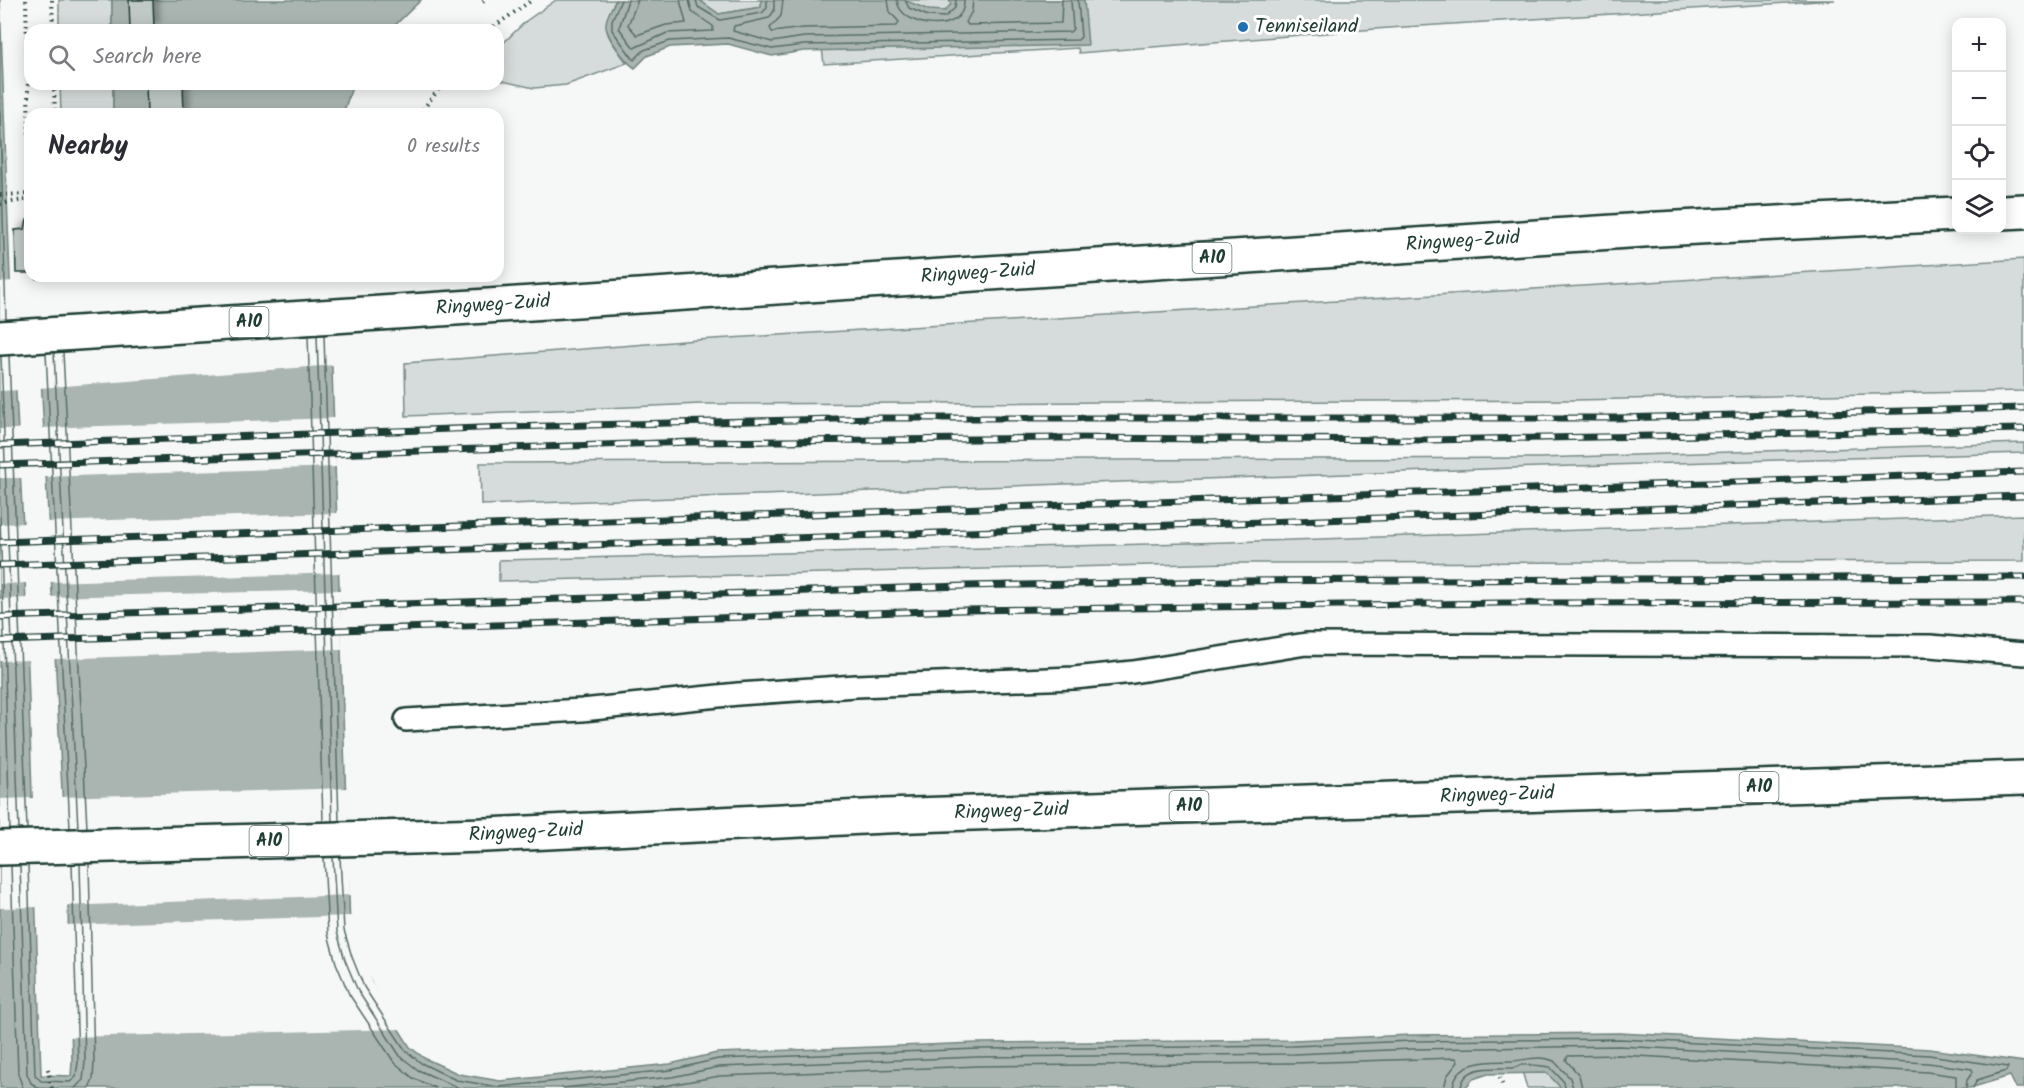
<!DOCTYPE html>
<meta charset="utf-8">
<style>
body{margin:0;font-family:Kalam,sans-serif;background:#f7f7f7;color:#2b2b33}
.controls{position:absolute;right:18px;top:18px;display:grid;overflow:hidden;border-radius:12px;box-shadow:0 3px 15px #0003}
.controls button{width:54px;height:54px;display:grid;place-items:center;padding:0;border:0;border-bottom:2px solid #e1e1e2;background:#fff;color:#2b2b33;font:30px sans-serif}
.list{margin:0;padding:0;list-style:none}
h2{display:flex;justify-content:space-between;align-items:center;height:78px;margin:0;padding:0 24px;font-size:26px}
h2 small{font-size:20px;font-weight:400;color:#7c7c81}
.icon{flex:none;width:33px;height:33px;fill:none;stroke:currentColor;stroke-width:2;stroke-linecap:round;stroke-linejoin:round}
.map{position:relative;flex:none;width:2024px;height:1088px;overflow:hidden}
.search{position:absolute;background:#fff;box-shadow:0 3px 15px #0003;left:24px;top:24px;width:480px;height:66px;display:flex;align-items:center;gap:15px;box-sizing:border-box;padding:0 21px;border-radius:18px;color:#7c7c81;font-size:22px}
.panel{position:absolute;background:#fff;box-shadow:0 3px 15px #0003;left:24px;top:108px;width:480px;height:174px;border-radius:18px}
.map>svg:first-child{display:block}
.green{fill:#d6dcdb;stroke:#7a8c88;stroke-width:1.5}
.water{fill:#aab5b1;stroke:#72857f;stroke-width:1.5}
.pier{fill:#f6f7f7}
.lines{fill:none;stroke-linecap:round;stroke-linejoin:round}
.shore{stroke:#576d66;stroke-width:1.5}
.building{fill:#c0c9c6;stroke:#1f3d34;stroke-width:1.5;filter:url(#shadow)}
.service-casing{stroke:#1f3d34;stroke-width:26}
.motorway-casing{stroke:#1f3d34;stroke-width:38}
.path{stroke:#1f3d34;stroke-width:4;stroke-dasharray:1.5 4.5;stroke-linecap:butt}
.service{stroke:#fff;stroke-width:21}
.motorway{stroke:#fff;stroke-width:33}
.rail-casing{stroke:#1f3d34;stroke-width:7}
.rail{stroke:#fff;stroke-width:4.5;stroke-dasharray:14;stroke-linecap:butt}
.poi-dot{fill:#1f6fb2;stroke:#fff;stroke-width:2}
.labels{text-anchor:middle;dominant-baseline:central;stroke-width:6;stroke-linejoin:round;paint-order:stroke}
.shield{fill:#fff;stroke:#627771;stroke-width:1.5}
.shield-label{font-size:18px;font-weight:bold;fill:#1f3d34}
.poi-label{font-size:20px;fill:#1f3d34;stroke:#fff;text-anchor:start}
.street-label{font-size:20px;fill:#1f3d34;stroke:#fff}
</style>
<div class="map">
<svg width="2024" height="1088" viewBox="0 0 2024 1088">
<defs>
<filter id="shadow"><feDropShadow dx="5.5" dy="-5.5" stdDeviation="3" flood-color="#0004"/></filter>
</defs>
<rect width="100%" height="100%" fill="#f6f7f7"/>
<filter id="ink" filterUnits="userSpaceOnUse"><feTurbulence type="fractalNoise" baseFrequency=".0167" numOctaves="2"/><feDisplacementMap in="SourceGraphic" scale="12" xChannelSelector="R" yChannelSelector="G"/><feConvolveMatrix kernelMatrix="1 2 1 2 8 2 1 2 1" color-interpolation-filters="sRGB"/></filter>
<g filter="url(#ink)">
<!-- green -->
<path class="green" d="M59,0H112V30H59Z
M556,0H616C598,31 608,36 627,63L566,85L534,88L498,80V48L526,21Z
M699,0H761V7L719,14Z
M816,0H1835L1388,28L1079,53L1078,48L824,64Z
M60,84H113V114H61Z
M2024,259V391L1573,400L701,404L406,416L405,363L697,340Z
M2024,443V453L1540,467L481,505L480,463L1539,458Z
M2024,515V561L1232,563L499,581V560L1230,542Z
M1522,1071L1547,1072L1561,1088H1527Z"/>
<!-- water -->
<path class="water" d="M0,0L10,278L24,546L41,1075L71,1076L72,1062L68,909L36,276H329L350,929L357,956L384,1006L410,1047L424,1058L459,1074L500,1081L670,1064L717,1053L978,1043L1293,1040L1412,1035L1619,1033L1930,1049L2024,1062V1088H2016L2010,1076L1970,1088H1561L1547,1073L1488,1074L1473,1079L1465,1088H0Z
M112,0H421L390,30H112Z
M616,0H699L719,14L761,7V0H904L929,10L945,11L951,4L949,0H1084L1088,45L804,51L772,56L728,44L670,47L647,56L635,68C627,63 622,56 616,47C601,26 604,22 616,0Z
M113,84H353L343,114H113Z"/>
<!-- pier -->
<path class="pier" d="M89,276H332L334,365L39,388L33,280Z
M13,281L20,390L0,391V282Z
M335,418L336,467L44,477L41,428Z
M0,429H22L24,478H0Z
M338,513L340,573L49,582L46,522Z
M26,523L28,583L0,584V524Z
M340,590L342,649L54,659L50,597Z
M29,598L31,660L0,661V599Z
M347,788L350,895L65,906L60,797Z
M35,798L37,907L0,908V799Z
M352,916L360,955L372,983L403,1029L68,1037L65,925Z"/>
<g class="lines">
<!-- shore -->
<path class="shore" d="M621,0L612,20V30L634,60L644,50L670,41L728,38L772,49L804,45L1078,40L1081,37L1078,0
M628,0L619,28L634,48L667,33L713,31V26L692,12L689,0
M638,0L628,25L637,35L666,25L686,23L680,0
M696,0L698,7L720,20L762,13L767,8V0
M774,0V11L769,18L734,26L733,31L772,42L804,37L1070,32L1073,29L1071,0
M783,0L781,16L770,28L772,32L804,28L897,26L899,22L890,12L888,0
M897,0C899,28 966,37 964,0
M905,0L909,8L928,16L945,17L955,8L956,0
M973,0L972,11L966,22L968,25L1061,23L1062,0
M0,112L6,320
M317,335L332,821
M324,335L339,821
M308,336L323,821
M63,352L87,828
M46,353L70,828
M54,353L78,828
M9,355L27,829
M1,356L19,829
M0,517L10,830
M324,857L328,934L336,963L349,994L394,1062L413,1078L435,1088
M333,857L337,932L345,960L358,991L400,1056L418,1070L459,1088
M340,857L344,930L352,957L364,987L405,1050L421,1063L456,1080L499,1087L671,1070L718,1059L978,1049L1293,1046L1412,1041L1620,1039L1929,1055L2008,1067L2006,1071L1977,1080L1973,1088
M89,864L94,1062L93,1079L89,1088
M20,865L27,1074L31,1083L39,1088
M28,865L35,1075L41,1081L70,1082L76,1077L78,1062L72,864
M11,866L18,1074L23,1088
M75,1088L83,1080L85,1062L80,864
M562,1088L672,1077L719,1067L978,1057L1294,1054L1412,1049L1619,1046L1928,1063L1972,1069L1973,1072L1967,1080L1966,1088
M652,1088L720,1076L979,1066L1294,1063L1456,1058L1458,1062L1447,1076L1444,1088
M1453,1088C1455,1058 1492,1062 1512,1061C1526,1060 1540,1055 1554,1061L1570,1078L1573,1088
M1461,1088C1464,1063 1496,1069 1513,1068C1515,1068 1519,1066 1521,1065C1530,1064 1542,1066 1550,1067L1564,1082L1565,1088
M1582,1088L1579,1075L1566,1060L1568,1056L1619,1055L1927,1072L1956,1076V1088"/>
</g>
<!-- building -->
<path class="building" d="M129,0H153L154,28L130,29Z
M146,84H183L184,114H147Z
M27,220H30V273H16L15,230L25,229Z"/>
<g class="lines">
<defs>
<path id="service" d="M406,720L582,710L738,694L856,686L1074,678L1133,672L1306,644L1930,646L2024,654"/>
<g id="motorway">
<path d="M2002,212L2024,211"/>
<path id="s1" d="M0,338L1659,229L1956,214"/>
<path id="s2" d="M0,848L486,835L885,816L2024,778"/>
</g>
</defs>
<!-- service casing -->
<use href="#service" class="service-casing"/>
<!-- motorway casing -->
<use href="#motorway" class="motorway-casing"/>
<!-- path -->
<path class="path" d="M26,0L30,184
M52,0L53,30
M483,2L485,0
M489,30L532,0
M54,84L55,114
M419,114L443,84
M0,195L30,194
M0,204L30,199
M48,1069L52,1088
M1500,1077L1503,1088"/>
<!-- service -->
<use href="#service" class="service"/>
<!-- motorway -->
<use href="#motorway" class="motorway"/>
<defs>
<path id="rail" d="M0,445L508,427L876,418H1615L2024,408
M0,465L692,442L1061,438L1430,440L2024,429
M0,542L2024,472
M0,565L2024,496
M0,617L964,586L1229,581L2024,577
M0,641L963,610L1503,603L2024,602"/>
</defs>
<!-- rail casing -->
<use href="#rail" class="rail-casing"/>
<!-- rail -->
<use href="#rail" class="rail"/>
</g>
</g>
<!-- markers -->
<circle class="poi-dot" cx="1243" cy="27" r="6"/>
<g class="labels">
<!-- shield labels -->
<g class="shield">
<rect x="1192.5" y="243" width="39" height="30" rx="4.5"/>
<rect x="229.5" y="307" width="39" height="30" rx="4.5"/>
<rect x="1739.5" y="772" width="39" height="30" rx="4.5"/>
<rect x="1169.5" y="791" width="39" height="30" rx="4.5"/>
<rect x="249.5" y="826" width="39" height="30" rx="4.5"/>
</g>
<g class="shield-label">
<text x="1212" y="258">A10</text>
<text x="249" y="322">A10</text>
<text x="1759" y="787">A10</text>
<text x="1189" y="806">A10</text>
<text x="269" y="841">A10</text>
</g>
<!-- poi labels -->
<g class="poi-label">
<text x="1255" y="27">Tenniseiland</text>
</g>
<!-- street labels -->
<g class="street-label">
<text stroke="none"><textPath href="#s1" startOffset="1466">Ringweg-Zuid</textPath></text>
<text stroke="none"><textPath href="#s1" startOffset="980">Ringweg-Zuid</textPath></text>
<text stroke="none"><textPath href="#s1" startOffset="494">Ringweg-Zuid</textPath></text>
<text stroke="none"><textPath href="#s2" startOffset="1498">Ringweg-Zuid</textPath></text>
<text stroke="none"><textPath href="#s2" startOffset="1012">Ringweg-Zuid</textPath></text>
<text stroke="none"><textPath href="#s2" startOffset="526">Ringweg-Zuid</textPath></text>
</g>
</g>
</svg>
<div class="controls">
<button>+</button>
<button>−</button>
<button><svg class="icon" aria-label="locate" viewBox="0 0 24 24"><circle cx="12" cy="12" r="6"/><path d="M12 2v4M12 18v4M2 12h4M18 12h4"/></svg></button>
<button><svg class="icon" aria-label="layers" viewBox="0 0 24 24"><path d="M12 4l9 5-9 5-9-5zM3 14l9 5 9-5"/></svg></button>
</div>
<div class="search"><svg class="icon" aria-label="search" viewBox="0 0 24 24"><circle cx="10" cy="10" r="6"/><path d="M15 15l6 6"/></svg>Search here</div>
<section class="panel">
<h2>Nearby<small>0 results</small></h2>
<ul class="list">
</ul>
</section>
</div>
